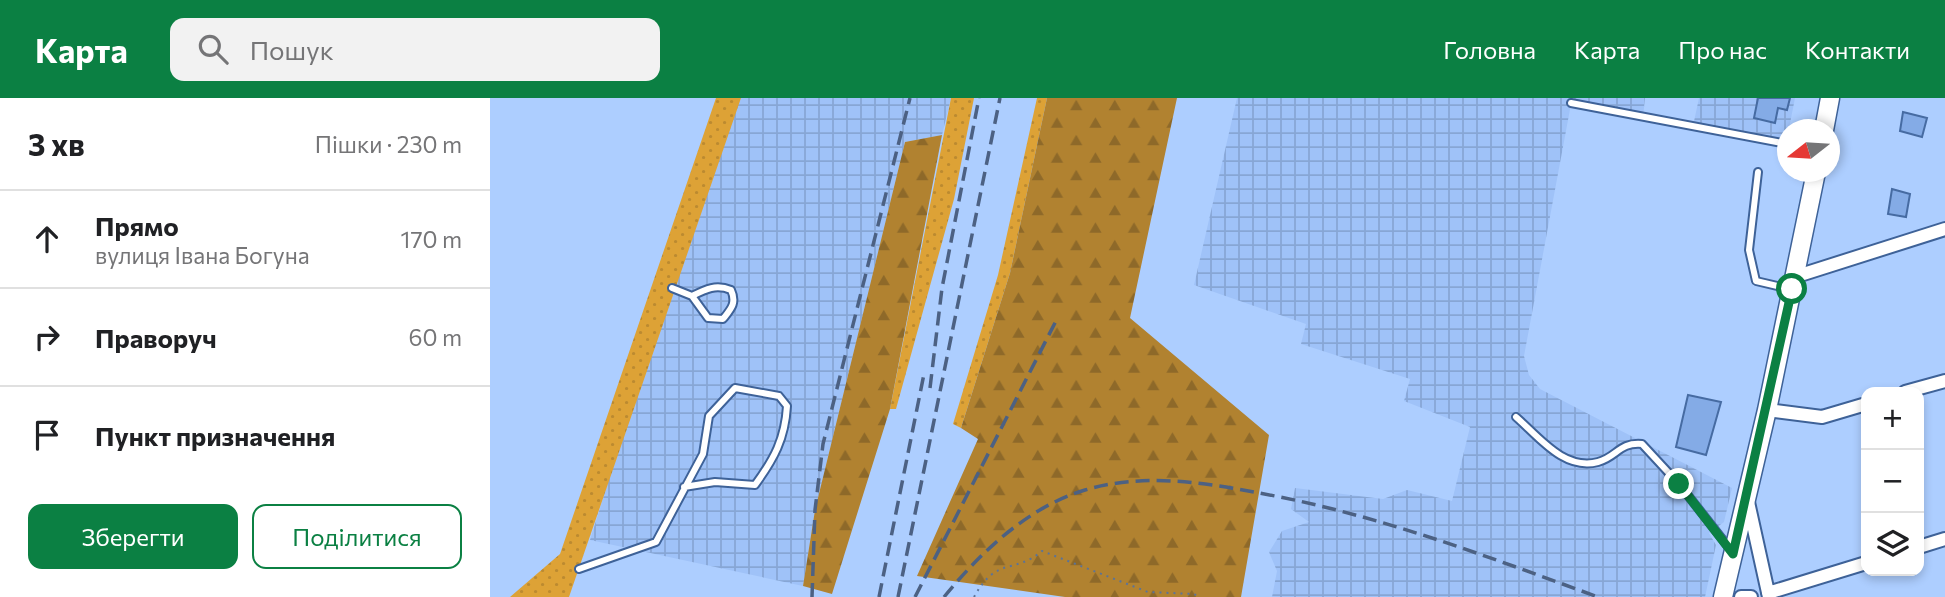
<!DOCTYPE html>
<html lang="uk">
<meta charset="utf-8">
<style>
body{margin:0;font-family:Commissioner,sans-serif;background:#f2f2f2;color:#202124}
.controls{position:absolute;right:21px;bottom:21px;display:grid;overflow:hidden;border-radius:14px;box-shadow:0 4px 10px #0003}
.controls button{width:63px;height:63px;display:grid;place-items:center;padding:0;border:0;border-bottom:2px solid #e0e0e0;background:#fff;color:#202124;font:35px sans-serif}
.compass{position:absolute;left:1287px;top:21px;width:63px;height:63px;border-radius:50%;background:#fff;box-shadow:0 4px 10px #0003;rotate:253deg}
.stop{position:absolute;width:21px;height:21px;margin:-16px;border:5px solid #0b8043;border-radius:50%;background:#fff}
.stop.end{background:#0b8043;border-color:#fff;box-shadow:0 2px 7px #0008}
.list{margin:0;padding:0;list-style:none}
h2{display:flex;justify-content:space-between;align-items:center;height:91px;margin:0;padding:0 28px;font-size:30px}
h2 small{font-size:23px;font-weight:400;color:#757577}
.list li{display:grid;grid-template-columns:46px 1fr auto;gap:21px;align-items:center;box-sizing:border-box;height:98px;padding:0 28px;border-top:2px solid #e0e0e0}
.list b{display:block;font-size:26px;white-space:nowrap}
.list p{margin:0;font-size:23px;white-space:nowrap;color:#757577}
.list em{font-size:23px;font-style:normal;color:#757577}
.actions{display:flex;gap:14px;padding:21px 28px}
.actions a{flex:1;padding:16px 0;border:2px solid #0b8043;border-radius:14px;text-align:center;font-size:24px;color:#0b8043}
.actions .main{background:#0b8043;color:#fff}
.icon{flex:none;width:38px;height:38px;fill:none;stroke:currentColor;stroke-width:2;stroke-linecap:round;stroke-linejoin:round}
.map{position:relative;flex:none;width:1455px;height:499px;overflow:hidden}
header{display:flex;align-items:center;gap:42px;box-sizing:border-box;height:98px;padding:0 35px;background:#0b8043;color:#fff}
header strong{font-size:33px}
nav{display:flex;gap:38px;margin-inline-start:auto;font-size:24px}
.search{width:490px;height:63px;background:#f2f2f2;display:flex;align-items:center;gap:18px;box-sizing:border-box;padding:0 24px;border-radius:14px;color:#757577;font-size:26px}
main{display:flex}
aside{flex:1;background:#fff}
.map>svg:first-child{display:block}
.industrial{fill:url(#industrial-grid)}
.grass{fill:url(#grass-dots)}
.forest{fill:url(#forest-firs)}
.building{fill:#84abe6;stroke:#466ba2;stroke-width:2}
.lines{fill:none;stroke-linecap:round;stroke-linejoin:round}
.lane-casing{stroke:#3e6298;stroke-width:10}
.street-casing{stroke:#3e6298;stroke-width:16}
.secondary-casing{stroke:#3e6298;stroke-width:21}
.path{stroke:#5c7397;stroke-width:2;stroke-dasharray:2 5;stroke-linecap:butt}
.lane{stroke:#fff;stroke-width:6}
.street{stroke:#fff;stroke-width:12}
.secondary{stroke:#fff;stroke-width:18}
.rail{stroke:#4c6183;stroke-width:3.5;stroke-dasharray:14 7;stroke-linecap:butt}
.route{stroke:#0b8043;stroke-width:9}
</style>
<header>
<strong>Карта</strong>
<div class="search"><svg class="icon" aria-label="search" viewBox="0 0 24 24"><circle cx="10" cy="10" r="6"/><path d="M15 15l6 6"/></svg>Пошук</div>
<nav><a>Головна</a><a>Карта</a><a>Про нас</a><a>Контакти</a></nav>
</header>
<main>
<aside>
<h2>3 хв<small>Пішки · 230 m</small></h2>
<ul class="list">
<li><svg class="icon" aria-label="ahead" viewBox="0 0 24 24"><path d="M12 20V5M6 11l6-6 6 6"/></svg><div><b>Прямо</b><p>вулиця Івана Богуна</p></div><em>170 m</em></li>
<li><svg class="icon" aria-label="right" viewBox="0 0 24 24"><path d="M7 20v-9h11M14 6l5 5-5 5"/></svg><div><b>Праворуч</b></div><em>60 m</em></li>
<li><svg class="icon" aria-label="arrive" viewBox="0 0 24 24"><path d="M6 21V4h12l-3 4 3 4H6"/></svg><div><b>Пункт призначення</b></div></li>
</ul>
<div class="actions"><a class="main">Зберегти</a><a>Поділитися</a></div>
</aside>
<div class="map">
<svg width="1455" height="499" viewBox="0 0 1455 499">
<defs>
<pattern id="industrial-grid" width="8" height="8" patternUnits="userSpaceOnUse" patternTransform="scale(1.75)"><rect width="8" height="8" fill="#9fc2f8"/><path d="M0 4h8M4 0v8" fill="none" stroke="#87a6d5"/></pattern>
<pattern id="grass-dots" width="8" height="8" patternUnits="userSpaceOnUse" patternTransform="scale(1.75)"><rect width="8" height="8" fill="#dda236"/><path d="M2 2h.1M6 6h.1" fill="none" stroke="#bc8a30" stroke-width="1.8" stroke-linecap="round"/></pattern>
<pattern id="forest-firs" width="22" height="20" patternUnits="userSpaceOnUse" patternTransform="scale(1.75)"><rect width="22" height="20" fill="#b18230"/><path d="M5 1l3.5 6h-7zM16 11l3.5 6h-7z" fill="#8e6929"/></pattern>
</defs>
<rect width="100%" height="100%" fill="#adceff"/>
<!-- industrial -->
<path class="industrial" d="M238,0H461L452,37L415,44L325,412L313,488L100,442Z
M747,0H1155L1153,19L1081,6L1034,258L1039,277L1050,291L1242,390L1234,424L1219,435L1226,447L1215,499H782L787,473L779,454L792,433L819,424L801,411L805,390L893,401L917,392L962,403L980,329L914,303L920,281L811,246L816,226L704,187Z
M1209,0H1305L1296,46L1203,28Z"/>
<!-- grass -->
<path class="grass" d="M226,0H251L79,499H20L70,456Z
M461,0H484L464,101L406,311H400Z
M547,0H557L520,175L471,330L463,326L508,177Z"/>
<!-- forest -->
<path class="forest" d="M557,0H687L640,220L779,337L751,499H575L427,478L488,341L471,330L520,175Z
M452,37L400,311L342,496L313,488L325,412L415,44Z"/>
<!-- building -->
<path class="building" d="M1268,0H1300L1297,12L1288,10L1285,25L1264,20Z
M1413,14L1437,20L1432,39L1410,33Z
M1402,91L1420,96L1416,119L1398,116Z
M1198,297L1231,304L1216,357L1186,349Z"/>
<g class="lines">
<defs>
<path id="lane" d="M1081,5L1297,46
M1268,74L1259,152L1266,183L1300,191
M182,190L202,198C216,191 226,186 241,192C247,205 241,211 233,221L218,220L202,198
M1026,319C1049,339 1074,373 1108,364C1127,359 1129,344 1152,346L1189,386L1240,451
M89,471L166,444L213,356L219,318L245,290L289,298L297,308C295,341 284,361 265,387L225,384L194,389"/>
<path id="street" d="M1304,179L1455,131
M1415,294L1455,283
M1277,312L1332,319L1376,306
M1258,404L1279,499
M1429,449L1455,441
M1278,495L1376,465
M1251,499H1261"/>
<path id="secondary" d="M1334,32L1340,0
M1233,499L1277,312L1326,74"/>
</defs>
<!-- lane casing -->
<use href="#lane" class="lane-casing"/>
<!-- street casing -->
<use href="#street" class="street-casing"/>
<!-- secondary casing -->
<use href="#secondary" class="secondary-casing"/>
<!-- path -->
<path class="path" d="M484,499C507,457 524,477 552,453L658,494L704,496L709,499"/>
<!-- lane -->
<use href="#lane" class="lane"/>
<!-- street -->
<use href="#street" class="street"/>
<!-- secondary -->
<use href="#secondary" class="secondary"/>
<!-- rail -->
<path class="rail" d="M440,290L452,190L489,0
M322,499L325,412L333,346L420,0
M389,499L434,276
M408,499L510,0
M425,499L568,219
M454,499C491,454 538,409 595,392C652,375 712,384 769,395C886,416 996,458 1108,499"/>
</g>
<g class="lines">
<!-- route -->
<path class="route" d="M1189,386L1243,456L1302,191"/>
</g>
</svg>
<div class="controls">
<button>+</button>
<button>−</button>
<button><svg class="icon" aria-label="layers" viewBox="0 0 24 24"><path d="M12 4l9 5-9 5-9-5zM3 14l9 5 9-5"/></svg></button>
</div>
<svg class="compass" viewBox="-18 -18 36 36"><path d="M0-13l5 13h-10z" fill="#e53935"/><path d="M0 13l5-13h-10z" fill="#757577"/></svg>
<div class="stop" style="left:1302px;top:191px"></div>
<div class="stop end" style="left:1189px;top:386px"></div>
</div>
</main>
